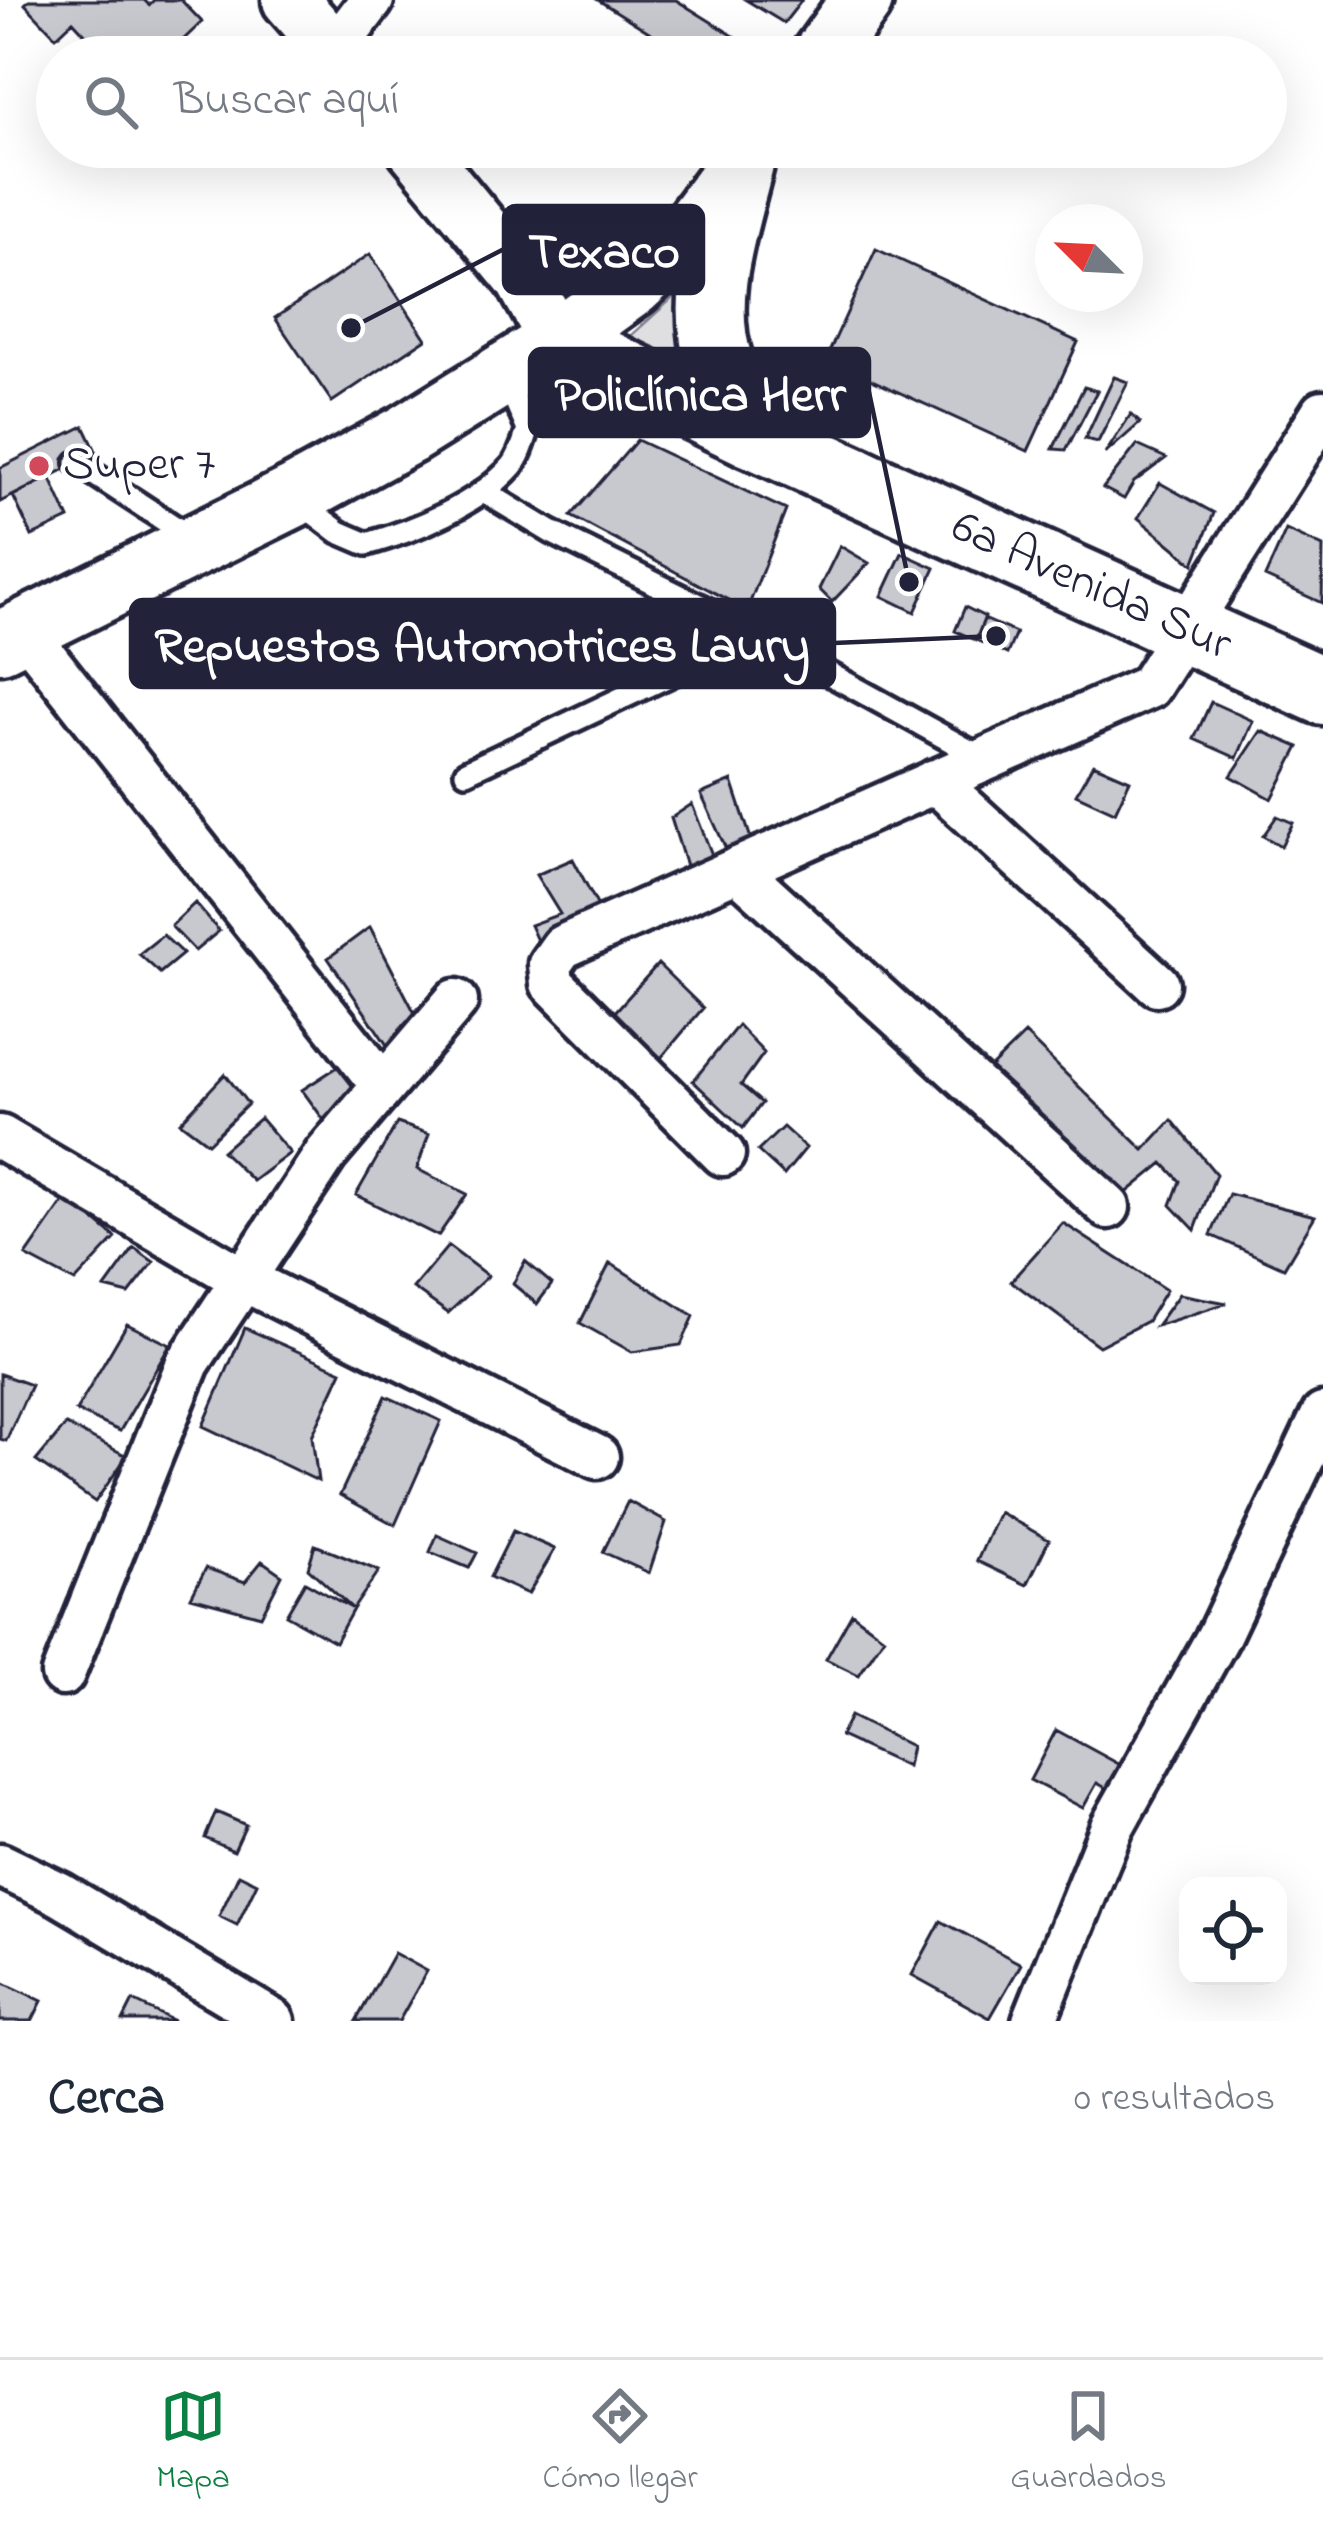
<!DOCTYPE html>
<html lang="es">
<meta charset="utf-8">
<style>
body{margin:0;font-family:"Indie Flower",sans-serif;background:#f2f2f3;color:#1f2937}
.controls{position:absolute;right:36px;bottom:36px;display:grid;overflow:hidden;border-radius:24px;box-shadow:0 12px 48px #0002}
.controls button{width:108px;height:108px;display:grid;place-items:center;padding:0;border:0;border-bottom:3px solid #e0e1e3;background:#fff;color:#1f2937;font:60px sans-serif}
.compass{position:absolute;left:1035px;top:204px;width:108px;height:108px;border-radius:50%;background:#fff;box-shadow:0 12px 48px #0002;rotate:294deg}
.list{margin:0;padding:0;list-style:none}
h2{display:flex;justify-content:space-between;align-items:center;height:156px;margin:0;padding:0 48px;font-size:51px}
h2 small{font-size:39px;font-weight:400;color:#747a83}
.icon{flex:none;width:66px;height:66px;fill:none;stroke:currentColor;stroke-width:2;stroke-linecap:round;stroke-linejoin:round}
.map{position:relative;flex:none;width:1323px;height:2021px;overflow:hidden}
.search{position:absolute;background:#fff;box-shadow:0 12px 48px #0002;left:36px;right:36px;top:36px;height:132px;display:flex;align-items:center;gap:30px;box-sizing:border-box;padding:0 42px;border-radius:66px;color:#747a83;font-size:45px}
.sheet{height:336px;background:#fff}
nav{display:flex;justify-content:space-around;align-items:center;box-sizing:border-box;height:168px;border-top:3px solid #e0e1e3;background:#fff;font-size:33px;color:#747a83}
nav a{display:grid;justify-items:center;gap:6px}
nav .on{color:#0b8043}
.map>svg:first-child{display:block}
.green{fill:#dfdfe2;stroke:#80808e;stroke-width:3}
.building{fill:#c8c8cf;stroke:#22223b;stroke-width:3}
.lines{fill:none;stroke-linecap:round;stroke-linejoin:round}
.service-casing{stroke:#22223b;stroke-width:30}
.minor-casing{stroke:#22223b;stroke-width:51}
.tertiary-casing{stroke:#22223b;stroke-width:63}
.secondary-casing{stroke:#22223b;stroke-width:69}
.primary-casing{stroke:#22223b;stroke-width:75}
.service{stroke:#fff;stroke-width:21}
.minor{stroke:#fff;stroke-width:42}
.tertiary{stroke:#fff;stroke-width:54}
.secondary{stroke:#fff;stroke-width:60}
.primary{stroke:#fff;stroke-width:66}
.poi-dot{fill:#d1495b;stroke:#fff;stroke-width:4.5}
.labels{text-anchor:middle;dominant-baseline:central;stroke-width:9;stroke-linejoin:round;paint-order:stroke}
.poi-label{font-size:48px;fill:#22223b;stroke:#fff;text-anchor:start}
.street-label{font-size:48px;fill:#22223b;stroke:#fff}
.leader{fill:none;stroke:#22223b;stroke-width:4.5}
.callout-dot{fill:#22223b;stroke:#fff;stroke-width:4.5}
.callout{fill:#22223b;stroke:#22223b;stroke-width:4.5}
.callout-label{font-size:51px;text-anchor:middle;font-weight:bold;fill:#fff}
</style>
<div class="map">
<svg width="1323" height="2021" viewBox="0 0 1323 2021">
<rect width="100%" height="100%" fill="#fff"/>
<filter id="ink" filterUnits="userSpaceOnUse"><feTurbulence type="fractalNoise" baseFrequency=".00833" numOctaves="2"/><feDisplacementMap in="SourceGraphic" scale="24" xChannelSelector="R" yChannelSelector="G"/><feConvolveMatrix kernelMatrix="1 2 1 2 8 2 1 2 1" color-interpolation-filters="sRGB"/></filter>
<g filter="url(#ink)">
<!-- green -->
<path class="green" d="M687,285L695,390L615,350Z"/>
<!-- building -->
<path class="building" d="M29,0H144L149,5L154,0H181L202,22L165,57H92L100,50L73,21L56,37L25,4Z
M598,0H676L758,51L753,57H689Z
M746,0H802L784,23Z
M876,249L1078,342L1028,451L826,359Z
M370,254L426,339L332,402L275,318Z
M1114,377L1128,382L1098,442L1085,439Z
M1084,387L1097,391L1066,450L1053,449Z
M1131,414L1140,423L1105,454Z
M84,426L97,453L0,502V468Z
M637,440L786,510L747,610L571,516Z
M1137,445L1166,458L1134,482L1124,499L1103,488Z
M50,477L69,519L32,536L13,496Z
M1160,483L1214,513L1194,564L1138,518Z
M1286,530L1323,547L1322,603L1265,577Z
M840,546L869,563L832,602L819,589Z
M902,553L935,568L915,612L882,596Z
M965,607L985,617L976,640L955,631Z
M984,619L1016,633L1007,654L976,640Z
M1211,702L1253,721L1237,758L1194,739Z
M1261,731L1299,747L1272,799L1231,776Z
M1093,764L1130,780L1115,812L1076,794Z
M732,781L753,845L727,851L701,794Z
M692,804L714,860L687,869L671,818Z
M1277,816L1293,823L1281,846L1263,836Z
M573,859L602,914L539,945L530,925L560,914L536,875Z
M195,903L219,931L195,951L171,926Z
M370,927L417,1017L389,1048L328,958Z
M163,935L183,954L160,973L139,954Z
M658,964L703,1008L661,1058L614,1013Z
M738,1025L764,1053L741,1085L762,1103L743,1128L693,1081Z
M1025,1034L1144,1150L1172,1120L1216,1174L1195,1230L1171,1205L1180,1181L1163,1163L1124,1195L981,1077Z
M342,1064L365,1089L326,1123L302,1090Z
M225,1074L248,1104L208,1143L180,1122Z
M260,1118L290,1153L253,1181L222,1151Z
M397,1123L429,1134L417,1169L467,1194L438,1236L356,1195Z
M783,1127L806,1148L784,1175L758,1151Z
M1229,1194L1315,1216L1284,1268L1211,1235Z
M67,1197L116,1238L75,1282L26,1256Z
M1063,1223L1166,1290L1147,1321L1099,1346L1011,1281Z
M448,1246L488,1276L448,1313L413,1288Z
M134,1248L154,1262L129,1294L105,1288Z
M525,1261L552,1284L537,1304L513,1284Z
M610,1263L694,1316L681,1345L632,1352L580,1323Z
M1179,1294L1227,1303L1156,1326Z
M127,1324L170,1345L120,1431L76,1411Z
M245,1328L342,1371L312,1436L318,1481L203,1426Z
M0,1374L31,1385L6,1441L0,1439Z
M386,1396L441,1421L395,1525L340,1495Z
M66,1425L127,1456L95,1502L36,1461Z
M628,1501L666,1522L649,1573L603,1552Z
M999,1512L1049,1540L1027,1585L977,1561Z
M513,1531L555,1549L528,1594L490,1577Z
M437,1535L477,1553L469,1568L430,1552Z
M315,1545L379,1571L353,1609L308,1568Z
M262,1561L282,1575L261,1616L191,1597L206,1568L245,1582Z
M305,1582L353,1609L335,1642L286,1615Z
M852,1613L884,1637L859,1675L826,1659Z
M850,1716L911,1746L907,1767L840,1736Z
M1056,1730L1128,1769L1115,1793L1097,1783L1083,1808L1030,1780Z
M216,1812L246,1825L234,1851L205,1838Z
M239,1874L257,1883L237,1925L219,1916Z
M941,1921L1021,1964L990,2018L912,1975Z
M394,1953L427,1971L399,2021H356Z
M0,1981L42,2001L32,2021H0Z
M133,2001L174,2021H123Z"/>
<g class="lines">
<defs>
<path id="service" d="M77,463L193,539
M483,491L551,532L757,634L984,759
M298,501L339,532L367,544C416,530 477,505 512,466C520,456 524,442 528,430L505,376
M466,772L757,634"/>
<path id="minor" d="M334,50L372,0
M23,629L383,1086
M935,781L1157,984
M737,869L1108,1207
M0,1137L241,1278L597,1457
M723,1154L552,983L550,964L562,947L1149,687L1323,412
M63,1674L188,1363L326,1154L456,1001
M0,1865L60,1894L273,2021
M1034,2021L1112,1827L1218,1637L1323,1415"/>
<path id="tertiary" d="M290,0L340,57
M414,147L522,278L557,341"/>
<path id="secondary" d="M821,57L862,0
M0,642L293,497L408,434L557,341L633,286L682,241L738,166"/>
<g id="primary">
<path d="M740,164C724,229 698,299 720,365C727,388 740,411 750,433"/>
<path id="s1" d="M557,341L750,433L1323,691"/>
</g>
</defs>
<!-- service casing -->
<use href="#service" class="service-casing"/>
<!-- minor casing -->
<use href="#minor" class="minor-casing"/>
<!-- tertiary casing -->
<use href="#tertiary" class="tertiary-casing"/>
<!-- secondary casing -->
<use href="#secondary" class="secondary-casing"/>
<!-- primary casing -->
<use href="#primary" class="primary-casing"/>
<!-- service -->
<use href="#service" class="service"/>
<!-- minor -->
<use href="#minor" class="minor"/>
<!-- tertiary -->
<use href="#tertiary" class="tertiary"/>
<!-- secondary -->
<use href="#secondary" class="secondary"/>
<!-- primary -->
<use href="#primary" class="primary"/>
</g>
</g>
<!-- markers -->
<circle class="poi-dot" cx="39" cy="466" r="12"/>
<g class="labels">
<!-- poi labels -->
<g class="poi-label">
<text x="63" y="466">Super 7</text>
</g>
<!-- street labels -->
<g class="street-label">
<text stroke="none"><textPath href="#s1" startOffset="588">6a Avenida Sur</textPath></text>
</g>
</g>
<!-- callouts -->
<path class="leader" d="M351 328L504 249M909 582L869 392M996 636L834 643"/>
<g class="callout-dot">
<circle cx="351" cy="328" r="12"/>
<circle cx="909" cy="582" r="12"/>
<circle cx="996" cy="636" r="12"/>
</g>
<g class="callout">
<rect x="504" y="206" width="199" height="87" rx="12"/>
<rect x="530" y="349" width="339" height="87" rx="12"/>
<rect x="131" y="600" width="703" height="87" rx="12"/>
</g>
<g class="callout-label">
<text x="604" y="267">Texaco</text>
<text x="700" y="410">Policlínica Herr</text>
<text x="482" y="661">Repuestos Automotrices Laury</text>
</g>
</svg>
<div class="controls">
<button><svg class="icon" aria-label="locate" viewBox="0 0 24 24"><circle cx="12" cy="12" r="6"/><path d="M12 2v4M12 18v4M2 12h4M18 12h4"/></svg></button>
</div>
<svg class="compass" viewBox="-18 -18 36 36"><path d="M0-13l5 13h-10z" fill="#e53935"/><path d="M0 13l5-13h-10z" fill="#747a83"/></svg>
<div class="search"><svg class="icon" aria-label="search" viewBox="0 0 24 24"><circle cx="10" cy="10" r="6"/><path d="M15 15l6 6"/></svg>Buscar aquí</div>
</div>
<section class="sheet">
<h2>Cerca<small>0 resultados</small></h2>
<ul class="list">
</ul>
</section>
<nav>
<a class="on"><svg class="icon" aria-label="map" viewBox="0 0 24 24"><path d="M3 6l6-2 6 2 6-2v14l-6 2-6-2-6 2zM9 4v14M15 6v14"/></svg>Mapa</a>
<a><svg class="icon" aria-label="directions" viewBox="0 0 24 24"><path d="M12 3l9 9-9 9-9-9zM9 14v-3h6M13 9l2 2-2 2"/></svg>Cómo llegar</a>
<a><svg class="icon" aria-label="saved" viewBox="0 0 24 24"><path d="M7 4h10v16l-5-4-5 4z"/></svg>Guardados</a>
</nav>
